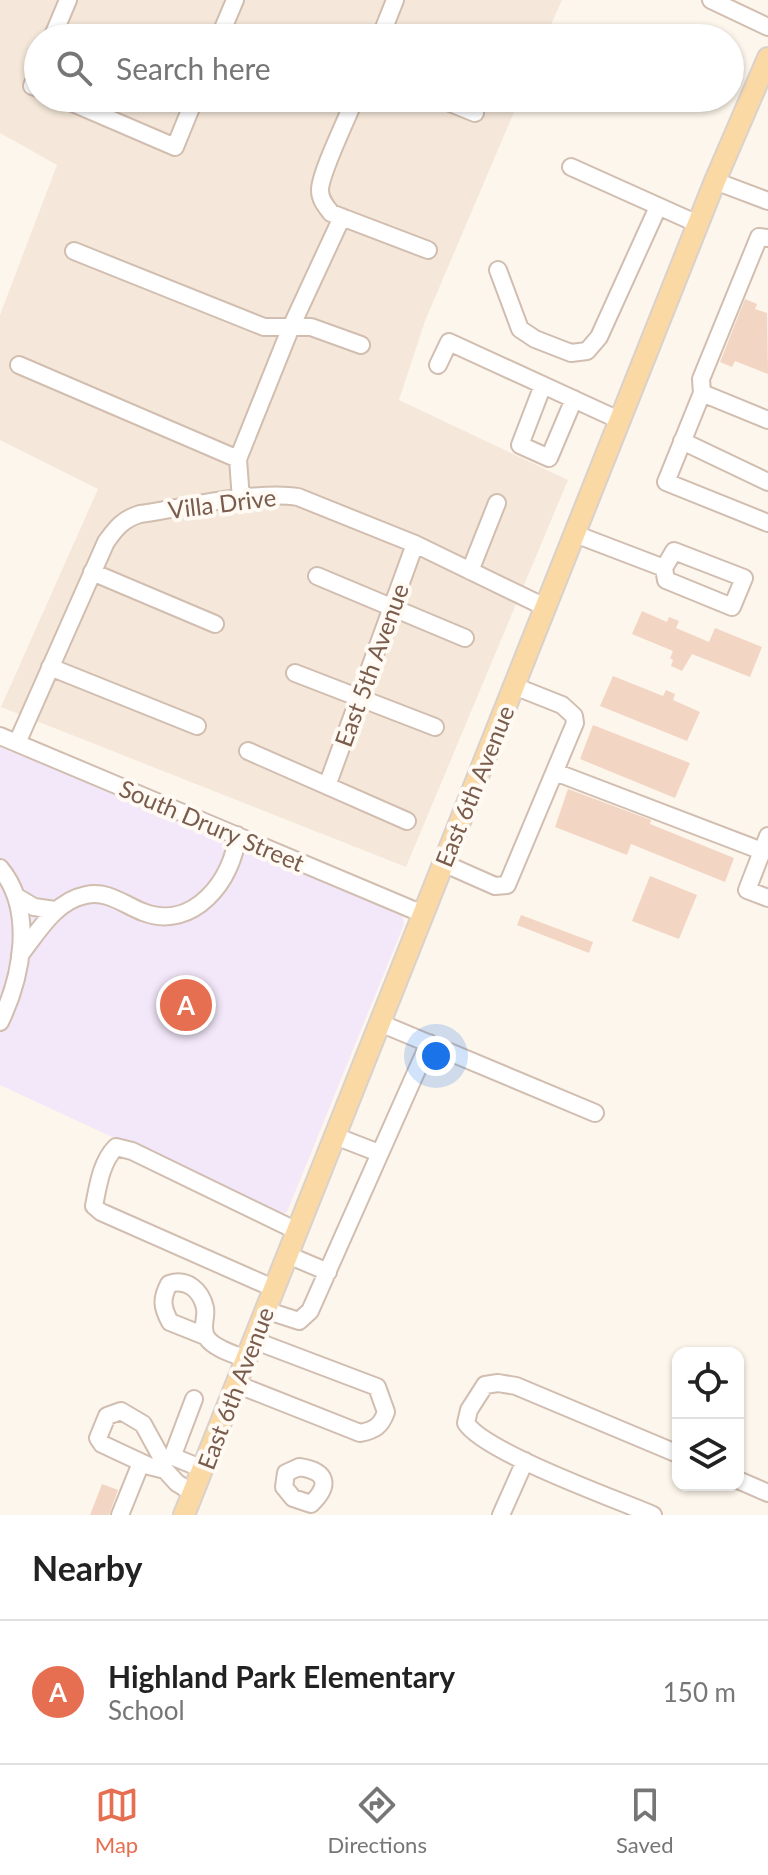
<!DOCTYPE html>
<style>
body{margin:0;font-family:Lato,sans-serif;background:#f6f6f6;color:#222}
.controls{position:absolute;right:24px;bottom:24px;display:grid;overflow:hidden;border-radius:16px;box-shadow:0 2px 6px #0004}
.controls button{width:72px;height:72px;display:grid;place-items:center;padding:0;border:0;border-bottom:2px solid #e0e0e0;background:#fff;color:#222;font:40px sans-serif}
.you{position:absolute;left:436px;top:1056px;width:28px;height:28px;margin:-20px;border:6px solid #fff;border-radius:50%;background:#1a73e8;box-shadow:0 0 0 12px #1a73e833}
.badge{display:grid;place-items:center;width:52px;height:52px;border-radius:50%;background:#e76f51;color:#fff;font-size:26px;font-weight:700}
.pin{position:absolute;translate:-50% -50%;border:4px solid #fff;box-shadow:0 2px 8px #0006}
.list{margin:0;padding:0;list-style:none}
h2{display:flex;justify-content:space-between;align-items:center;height:104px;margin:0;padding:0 32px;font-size:34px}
h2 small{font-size:26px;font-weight:400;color:#767676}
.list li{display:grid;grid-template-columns:52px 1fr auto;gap:24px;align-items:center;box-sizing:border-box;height:144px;padding:0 32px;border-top:2px solid #e0e0e0}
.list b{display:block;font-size:30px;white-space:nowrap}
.list p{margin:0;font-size:26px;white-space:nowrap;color:#767676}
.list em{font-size:26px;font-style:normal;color:#767676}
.icon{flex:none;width:44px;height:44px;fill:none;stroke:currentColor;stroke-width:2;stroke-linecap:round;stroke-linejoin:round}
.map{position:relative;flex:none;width:768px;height:1515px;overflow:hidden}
.search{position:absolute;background:#fff;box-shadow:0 2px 6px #0004;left:24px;right:24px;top:24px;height:88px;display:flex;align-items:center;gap:20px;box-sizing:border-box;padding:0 28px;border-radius:44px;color:#767676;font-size:30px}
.sheet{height:248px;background:#fff}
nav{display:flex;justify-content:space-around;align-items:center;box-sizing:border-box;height:112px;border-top:2px solid #e0e0e0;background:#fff;font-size:22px;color:#767676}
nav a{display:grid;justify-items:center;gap:4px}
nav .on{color:#e76f51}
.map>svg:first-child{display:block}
.residential{fill:#f5e8da}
.education{fill:#f3e8fa}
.building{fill:#f3d5c3}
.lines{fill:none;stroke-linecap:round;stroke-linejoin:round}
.minor-casing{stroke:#d1beb0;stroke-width:20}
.major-casing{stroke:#dad1cd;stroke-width:24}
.minor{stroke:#fff;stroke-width:16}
.major{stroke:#fbd9a5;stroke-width:20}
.labels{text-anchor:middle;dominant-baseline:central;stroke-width:8;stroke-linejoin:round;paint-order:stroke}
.street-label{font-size:24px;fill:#7a5c4d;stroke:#fffaf3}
</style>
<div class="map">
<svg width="768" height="1515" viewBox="0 0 768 1515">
<rect width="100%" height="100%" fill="#fdf6ec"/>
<!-- residential -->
<path class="residential" d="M0,0H562L545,38H38V98H520L425,321L399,400L568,480L406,867L1,707L98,489L0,440V315L57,165L0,133Z"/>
<!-- education -->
<path class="education" d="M0,747L389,906L403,917L404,924L287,1212L282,1214L274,1212L0,1085Z"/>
<!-- building -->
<path class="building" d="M745,299L757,304L755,309L767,313L768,374L735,361L732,367L720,362Z
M642,611L667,622L669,617L679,621L676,628L709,642L715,628L762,647L750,677L692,654L682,671L671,666L673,660L670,658L673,651L632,634Z
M613,676L663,696L666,690L675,694L673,700L700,712L687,741L600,706Z
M593,725L690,763L675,798L580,759Z
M568,789L651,820L650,824L734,858L725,882L631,844L627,855L555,827Z
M650,876L697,895L679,939L632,921Z
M521,915L593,942L589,953L517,925Z
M102,1484L118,1490L109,1515H90Z"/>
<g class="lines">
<defs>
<path id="minor" d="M711,0L768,27
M52,38L68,0
M219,38L235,0
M380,38L395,0
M38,71L32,86L38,88
M61,98L175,147L195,98
M355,98C348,117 320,173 320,190C320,200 326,206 331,213L428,250
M438,98L475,113
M571,167L698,224
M715,181L768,201
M768,238L759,237L701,379L702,393L666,482L768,523
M74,251L264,327H311L361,345
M498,270L520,329L535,339L571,353L587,351L599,337L658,207
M19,365L238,459
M438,365L449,342L619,420
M543,385L520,445L549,458L574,399
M702,393L768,420
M682,441L768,482
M241,500L238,459L291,327L342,217
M575,534L664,568
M674,551L744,578L732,607L666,580L664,568Z
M470,571L497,503
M92,572L215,624
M317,576L465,638
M50,667L197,726
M295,673L435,727
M0,736L423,914
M17,743L106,542C116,528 123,519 140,514C182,508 258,490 298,497L415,544L545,607
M248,751L407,821
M555,772L762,851
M327,786L415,544
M768,836L747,890L768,898
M443,863L495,886L507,885L575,723L574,716L562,705L514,686
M0,868C35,910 22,977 0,1022
M17,897L34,907L55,910
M20,955C38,932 55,901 86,895C108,890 124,905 143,912C193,932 234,879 237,835
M380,1023L595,1113
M335,1136L379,1153
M288,1255L328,1272
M273,1288L101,1212L94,1206C98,1186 101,1162 116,1147L132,1151L297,1231
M265,1310L299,1321L310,1311L429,1043
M205,1336L170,1322C162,1307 161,1299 169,1284C187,1278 201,1290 205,1308C207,1319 200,1328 207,1338C215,1349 234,1354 246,1359
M236,1384L360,1433C375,1430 381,1426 386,1412L377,1387L253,1340
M194,1399L174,1452L176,1458L203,1469
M299,1467C327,1471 331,1485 311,1504L293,1498L284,1487L286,1473Z
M165,1470L149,1466L102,1444L98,1438L107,1416L121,1411L143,1424L160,1455L165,1470L177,1483L193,1493
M738,1480L768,1493
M120,1515L141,1463
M501,1515L525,1461
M653,1515C616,1499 484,1452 466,1423L469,1410L485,1385L498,1383L516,1386L678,1454"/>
<path id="major" d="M184,1515L715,181L768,58"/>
</defs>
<!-- minor casing -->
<use href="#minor" class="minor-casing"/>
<!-- major casing -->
<use href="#major" class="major-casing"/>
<!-- minor -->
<use href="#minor" class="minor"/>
<!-- major -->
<use href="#major" class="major"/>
</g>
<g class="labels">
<!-- street labels -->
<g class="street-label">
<text transform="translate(222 503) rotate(-7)">Villa Drive</text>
<text transform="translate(371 665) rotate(-70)">East 5th Avenue</text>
<text transform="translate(474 786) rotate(-68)">East 6th Avenue</text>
<text transform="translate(212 825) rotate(23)">South Drury Street</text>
<text transform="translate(235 1388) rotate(-69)">East 6th Avenue</text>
</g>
</g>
</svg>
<div class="controls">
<button><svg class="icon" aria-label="locate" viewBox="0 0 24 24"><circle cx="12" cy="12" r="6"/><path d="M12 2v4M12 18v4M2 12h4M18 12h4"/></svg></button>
<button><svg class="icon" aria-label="layers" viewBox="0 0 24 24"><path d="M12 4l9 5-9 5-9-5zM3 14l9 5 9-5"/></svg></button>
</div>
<div class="you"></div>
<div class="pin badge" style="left:186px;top:1005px">A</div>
<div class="search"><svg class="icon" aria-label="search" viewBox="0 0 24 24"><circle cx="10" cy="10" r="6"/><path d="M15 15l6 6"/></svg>Search here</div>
</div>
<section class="sheet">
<h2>Nearby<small></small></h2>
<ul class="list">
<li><span class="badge">A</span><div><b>Highland Park Elementary</b><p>School</p></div><em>150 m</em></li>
</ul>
</section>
<nav>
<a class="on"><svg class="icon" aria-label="map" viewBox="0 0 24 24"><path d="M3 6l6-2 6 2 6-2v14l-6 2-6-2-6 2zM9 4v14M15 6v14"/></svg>Map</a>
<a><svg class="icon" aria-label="directions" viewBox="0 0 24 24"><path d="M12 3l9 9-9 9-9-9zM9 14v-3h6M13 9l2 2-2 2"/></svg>Directions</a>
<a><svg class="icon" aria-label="saved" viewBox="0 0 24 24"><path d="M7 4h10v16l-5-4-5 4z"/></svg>Saved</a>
</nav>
